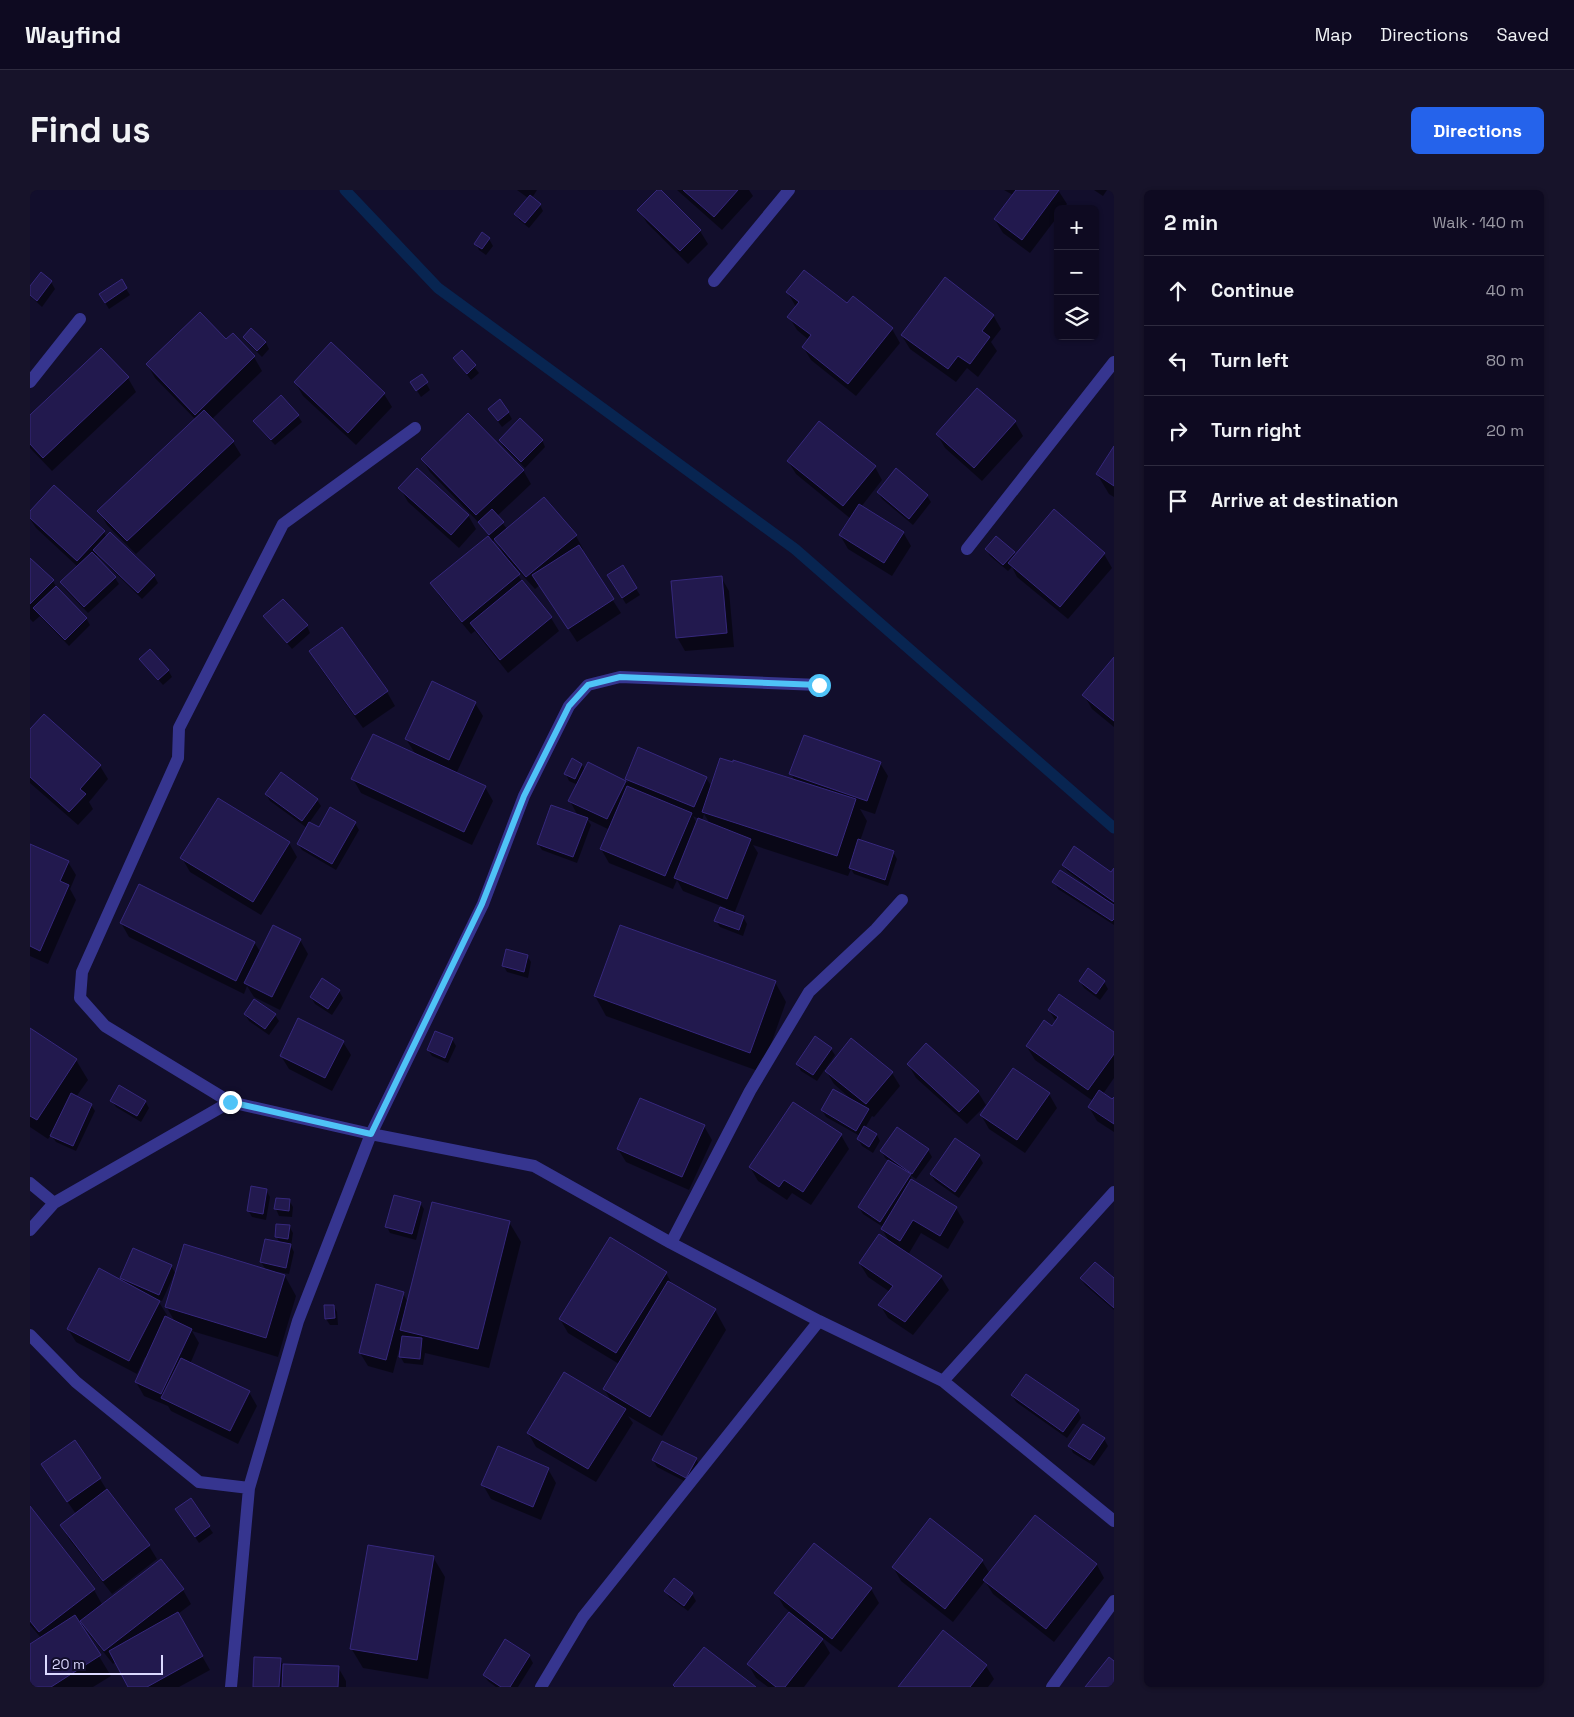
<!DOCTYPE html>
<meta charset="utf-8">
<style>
body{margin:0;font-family:"Space Grotesk",sans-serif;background:#17132a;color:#f1f3f6}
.controls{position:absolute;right:15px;top:15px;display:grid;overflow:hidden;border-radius:8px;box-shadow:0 1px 4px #0004}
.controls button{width:45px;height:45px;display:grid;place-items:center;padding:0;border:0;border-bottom:1px solid #2e2b3f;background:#0e0a21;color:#f1f3f6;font:25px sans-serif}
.scale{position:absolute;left:15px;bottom:12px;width:118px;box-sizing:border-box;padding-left:5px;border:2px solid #dcd9ff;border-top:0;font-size:14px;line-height:18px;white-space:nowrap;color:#dcd9ff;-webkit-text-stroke:4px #120e2c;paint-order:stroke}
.stop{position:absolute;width:15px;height:15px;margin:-11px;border:4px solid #4fc3f7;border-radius:50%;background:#fff}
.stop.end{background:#4fc3f7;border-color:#fff;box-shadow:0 1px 5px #0008}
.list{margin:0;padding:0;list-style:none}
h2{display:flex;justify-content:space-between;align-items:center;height:65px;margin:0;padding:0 20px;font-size:21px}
h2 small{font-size:16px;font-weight:400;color:#9b9aa5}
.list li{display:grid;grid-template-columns:32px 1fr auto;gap:15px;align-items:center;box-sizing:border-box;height:70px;padding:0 20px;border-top:1px solid #2e2b3f}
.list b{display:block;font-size:19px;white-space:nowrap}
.list em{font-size:16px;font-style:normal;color:#9b9aa5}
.icon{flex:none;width:28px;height:28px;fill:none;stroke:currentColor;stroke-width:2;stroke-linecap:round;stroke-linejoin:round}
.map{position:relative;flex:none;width:1084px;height:1497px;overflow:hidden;border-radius:8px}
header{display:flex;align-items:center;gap:30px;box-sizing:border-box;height:70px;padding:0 25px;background:#0e0a21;border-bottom:1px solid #2e2b3f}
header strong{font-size:24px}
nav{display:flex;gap:28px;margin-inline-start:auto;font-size:18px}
.intro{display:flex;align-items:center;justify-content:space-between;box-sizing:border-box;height:120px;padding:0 30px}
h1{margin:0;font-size:35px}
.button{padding:12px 22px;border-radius:8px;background:#2563eb;color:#fff;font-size:18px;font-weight:700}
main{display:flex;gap:30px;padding:0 30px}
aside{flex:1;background:#0e0a21;border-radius:8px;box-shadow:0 1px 4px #0004}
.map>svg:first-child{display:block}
.shadow{fill:#0007;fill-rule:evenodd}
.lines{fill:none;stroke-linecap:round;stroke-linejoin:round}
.stream{stroke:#082551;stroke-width:11}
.building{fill:#22194e;stroke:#36287d}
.minor{stroke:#36358f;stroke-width:12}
.route{stroke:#4fc3f7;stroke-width:6}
</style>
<header>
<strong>Wayfind</strong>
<nav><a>Map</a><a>Directions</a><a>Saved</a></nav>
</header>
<div class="intro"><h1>Find us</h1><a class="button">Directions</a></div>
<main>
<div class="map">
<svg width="1084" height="1497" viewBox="0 0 1084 1497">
<rect width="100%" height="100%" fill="#120e2c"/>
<!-- shadow -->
<path class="shadow" d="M487,0H507L502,8L510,15L513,21L499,38L489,30L485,24L498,8Z
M629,0L670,41L678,54L658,74L617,33L609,20Z
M647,0H719L723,6L692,40Z
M974,0H1028L1037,14L1033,19H1028V26L1000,63L973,43L965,30L983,5Z
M1064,0H1077L1073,6Z
M452,44L459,49L463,56L456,65L449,60L446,54Z
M11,84L21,92L25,99L12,117L0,106V98Z
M91,91L100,105L79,119L74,111Z
M758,103L817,115L823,108L862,139L870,153L826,206L781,170L773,157L779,150L767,140L759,127L766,117Z
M963,125L971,139L961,152L967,161L948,187L937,178L926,192L880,159L872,146Z
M222,139L236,153L239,159L232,167L218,153L215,147Z
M203,145L224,167L232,181L182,229L203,252L211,265L106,364L77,335L69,321L166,230L125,188L117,174L196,151Z
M432,162L449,183L441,190L424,168Z
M392,186L400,200L391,207L386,199Z
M98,188L106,202L22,281L0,258V226Z
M265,192L354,204L362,217L326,255L273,206Z
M947,199L985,232L993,246L952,291L915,258L907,244Z
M459,219L478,222L482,229L472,237Z
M268,226L272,232L245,255L229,238L225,231Z
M512,250L515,257L495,278L474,257L470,251Z
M1084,259V307L1079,304L1067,284Z
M392,269L493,280L501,294L467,326L477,339L546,346L553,359L551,361L591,423L547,452L510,395L505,399L484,376L483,377L497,399L521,428L529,441L478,483L445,441L441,444L410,407L402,393L460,347L450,334L400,282ZM465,349L475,366H474L462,352Z
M758,271L845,277L852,290L831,317L873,342L881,356L862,386L818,359L810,345L821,329L766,284Z
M867,280L897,306L901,312L883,335L852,309L848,303Z
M370,298L438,325L446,339L429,358L378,312Z
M1025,321L1074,364L1082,378L1038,429L987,387L982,377L978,381L960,366L956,359L984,363L986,366Z
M0,322L74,342L77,348L124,386L128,393L112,409L67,365L65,367L85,388L89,394L58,423L35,399L31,392L48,377L6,338L0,329Z
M0,369L23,391L28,400L56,428L60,435L39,456L10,426L3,432L0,429Z
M592,377L610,405L596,414L582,392Z
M691,387L699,401L704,457L655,461L647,447Z
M235,426L277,436L280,443L262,459L239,432Z
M311,439L357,502L365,516L333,538L288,475L281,461Z
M111,469L138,480L142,487L133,495L115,475Z
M1084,469V537L1062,519L1054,505Z
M445,513L453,526L426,584L455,597L463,611L442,655L331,603L323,589L386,565L376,549Z
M0,541L70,576L78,589L59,612L63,619L48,635L0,593Z
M558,573L599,593L596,589L676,588L682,597L765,591L761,584L850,573L858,586L845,624L830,619L837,631L830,651L863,662L867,669L858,696L824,684L821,679L818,686L723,655L728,663L704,724L713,727L717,734L713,746L690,737L686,731L696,718L653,701L647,690L643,699L579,673L571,659L580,640L557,629L561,635L547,673L512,660L508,654L548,626L540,611L548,595L539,591L536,584L552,575L555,580ZM674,624L680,634L672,631ZM663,626L669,629L667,634Z
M236,604L287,610L291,616L279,633L289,639L325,633L329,640L306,680L272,660L268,654L277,638L240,611Z
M259,653L267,667L231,725L160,682L152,668Z
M0,655L38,672L46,685L40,699L46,710L18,774L0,766Z
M1033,675L1081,684L1084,680V735L1028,699L1024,692L1072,709L1074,708L1037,681Z
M91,733L224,752L231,763L270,750L278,764L250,820L224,807L217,796L214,804L99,747Z
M497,766L501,772L498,788L477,782L473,775Z
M1059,780L1074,792L1078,799L1070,810L1054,798L1050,791Z
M292,790L309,801L313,808L302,825L285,814L281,807Z
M745,792L756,812L731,882L576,826L565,806Z
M1019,820L1084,844V888L1073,904L1083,911L1084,909V942L1067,931L1059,917L1063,911L1005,870L997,857L1023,837L1026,832Z
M215,824L245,825L249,831L239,845L219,831Z
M0,839L46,870L58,890L46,907L61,915L65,921L46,961L26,952L21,945L18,949L0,937Z
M422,849L426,856L418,873L402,866L398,860Z
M313,852L321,865L302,901L259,879L251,866Z
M801,859L805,865L796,878L798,879L862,883L870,896L844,927L842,926L835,938L847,945L850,951L843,963L832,956L828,949L830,946L796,927L792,920L822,910L804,894L795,879L787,891L771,881L767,874Z
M878,874L948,902L956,915L937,934L886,888Z
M1019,904L1027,918L995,963L959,939L951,925Z
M82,911H115L119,918L111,932L86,917Z
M674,936L682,950L659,1000L596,972L588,959Z
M867,939L898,960L902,967L886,989L880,985L883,991L926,1018L934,1032L918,1059L891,1043L878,1065L911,1087L919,1100L883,1145L858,1128L850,1115L860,1102L838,1087L830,1074L860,1053L852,1039L853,1037L833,1024L829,1017L859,971L855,968L852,961Z
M811,945L819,959L781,1015L762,1003L757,1010L728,991L720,977Z
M949,966L953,973L929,1008L905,991L901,984Z
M236,1000L240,1007L236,1030L222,1027L218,1020Z
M259,1010L263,1017L262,1027L249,1026L246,1019Z
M390,1013L394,1019L386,1050L360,1043L357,1037Z
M479,1032L491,1052L459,1178L395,1163L393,1175L374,1173L370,1166L371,1161L369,1160L363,1183L338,1176L330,1163L373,1103L378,1113Z
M259,1036L263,1043L261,1056L264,1062L259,1084L248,1082V1084L255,1086L266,1106L248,1167L162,1141L169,1153L160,1174L219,1202L227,1216L208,1254L141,1221L138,1216L114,1206L106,1192L117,1168L115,1167L107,1184L46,1152L38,1139L93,1093L91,1088L141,1076L146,1084L236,1080L231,1072L250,1053L246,1046ZM144,1085L145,1086L136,1116L145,1132L136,1128L137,1125L127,1109L132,1111Z
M636,1083L643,1096L685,1120L696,1140L632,1246L598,1226L603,1233L566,1292L506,1257L498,1243L582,1212L574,1199L589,1174L538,1143L530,1129Z
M1051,1089L1084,1090V1120L1055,1095Z
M304,1116L307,1122L308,1135H300L296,1129Z
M982,1205L1048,1221L1051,1228L1037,1248L986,1212Z
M1074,1249L1078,1256L1064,1276L1043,1263L1040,1256Z
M44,1252L70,1289L78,1302L119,1356L127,1369L82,1404L39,1349L31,1335L46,1324L12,1275Z
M666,1269L670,1276L660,1294L627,1277L623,1270Z
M518,1279L526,1293L511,1330L461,1309L453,1295Z
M160,1310L183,1343L169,1353L150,1325Z
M0,1318L64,1400L73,1416L131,1371L153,1400L161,1414L148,1424L180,1480L149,1497H100L86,1471L83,1474L60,1445L54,1436L52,1438L81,1486L63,1497H0V1455L11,1448L0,1435Z
M1005,1327L1067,1375L1074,1388L1024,1452L963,1404L955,1391L923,1432L871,1391L863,1377L952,1371L960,1384Z
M784,1355L841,1399L849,1413L811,1462L790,1446L800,1463L774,1497H738L726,1488L718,1474L760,1422L754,1417L746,1403Z
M403,1367L415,1387L398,1489L333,1478L321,1458Z
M644,1389L662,1404L666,1411L658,1421L639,1407L636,1401Z
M499,1466L503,1473L488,1497H466L458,1491L454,1485Z
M250,1470L253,1475L308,1477L316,1491V1497H224Z
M956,1476L964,1489L958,1497H870Z"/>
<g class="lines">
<!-- stream -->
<path class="stream" d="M315,0L408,98L765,359L1084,638"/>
</g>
<!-- building -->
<path class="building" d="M627,0H631L671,40L650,61L607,20Z
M653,0H708L684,27Z
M986,0H1029L992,50L964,29Z
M500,5L511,14L495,33L484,24Z
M452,42L460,48L452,59L444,54Z
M774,80L817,113L823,106L863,138L818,194L772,157L781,145L757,127L769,112L756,102Z
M11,82L22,91L7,111L0,105V96Z
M915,87L964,125L952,141L960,147L940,174L928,166L918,179L871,145Z
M92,89L97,98L75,113L69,104Z
M170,122L196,149L203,143L225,166L165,225L116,174Z
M221,138L236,152L227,161L213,147Z
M301,152L355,203L318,243L264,192Z
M71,158L99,187L13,268L0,254V225Z
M432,160L446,175L437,184L423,168Z
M392,184L398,192L386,201L380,192Z
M947,198L986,231L944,278L906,244Z
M251,205L269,225L241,250L223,231Z
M470,209L479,222L468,231L458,219Z
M174,220L204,251L97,351L67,321Z
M438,223L494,280L446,325L391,269Z
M490,228L513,250L491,272L469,250Z
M789,231L846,276L813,316L757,271Z
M1084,256V296L1066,284Z
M387,278L439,325L421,345L368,298Z
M866,278L898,305L879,329L847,302Z
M24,295L75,341L47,371L0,328V321Z
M514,307L547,345L496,387L464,349Z
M829,314L874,342L854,373L809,345Z
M462,319L474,332L459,345L448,332Z
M1024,319L1075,363L1030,417L978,373Z
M80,342L125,385L108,403L63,360Z
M458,346L490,384L432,432L400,393Z
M966,346L985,362L973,375L955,359Z
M549,355L584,409L538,439L502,385Z
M62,362L86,387L54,417L30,392Z
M0,368L24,390L0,414Z
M593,375L607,398L592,408L577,385Z
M692,386L697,443L646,448L641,391Z
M492,390L522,427L470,470L440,433Z
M26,396L57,428L35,450L3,418Z
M253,409L278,435L257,453L233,426Z
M312,437L358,501L325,525L279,461Z
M120,459L139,480L128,490L109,469Z
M1084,467V531L1052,505Z
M402,491L446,512L419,570L375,549Z
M14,524L71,575L50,599L56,604L39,622L0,587V539Z
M343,544L456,596L434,642L321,589Z
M774,545L851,572L837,611L759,584Z
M608,557L677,587L664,617L595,589Z
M542,568L552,574L545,589L534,584Z
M690,568L703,572V570L826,609L807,666L672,622Z
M558,572L596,591L577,629L538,611Z
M251,582L288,609L272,631L235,604Z
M597,596L662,623L635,686L570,659Z
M188,608L260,652L223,712L150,668Z
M521,615L558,628L543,667L507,654Z
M300,617L326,632L302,674L267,654L279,632L289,637Z
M668,628L721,649L697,709L644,688Z
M828,649L864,661L855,690L819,678Z
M0,654L39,671L30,691L39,695L10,761L0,756Z
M1044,656L1081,682L1084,678V712L1032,675Z
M1030,680L1084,715V729L1082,731L1022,692Z
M109,694L225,752L206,791L90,733Z
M690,717L714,726L709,740L684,731Z
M243,735L271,749L242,807L214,793Z
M590,735L746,791L720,863L564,806Z
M476,759L498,765L494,782L472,776Z
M1058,778L1075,791L1066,804L1049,791Z
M292,788L310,800L298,819L280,807Z
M1029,804L1084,842V864L1058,900L996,856L1014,830L1022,836L1028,827L1018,820Z
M224,809L246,824L235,839L214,824Z
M268,828L314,851L295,888L250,866Z
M0,838L47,869L7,930L0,926Z
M405,841L423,848L415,868L397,860Z
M785,846L802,858L783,885L766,874Z
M821,848L863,882L836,914L795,881Z
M896,853L949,901L929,922L877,874Z
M983,878L1020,903L987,950L950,925Z
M89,895L116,911L107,926L80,911Z
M803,899L839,919L826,941L791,920Z
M1069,900L1082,909L1084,907V934L1058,917Z
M41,903L62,914L43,956L20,946Z
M610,908L675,935L652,987L587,959Z
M763,912L812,944L773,1002L754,990L749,997L719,977Z
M834,936L847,944L839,957L827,949Z
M867,937L899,959L882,984L850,961Z
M925,948L950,965L925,1002L900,984Z
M858,970L881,984L850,1032L828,1017Z
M881,989L927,1017L910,1046L883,1030L870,1051L851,1039Z
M221,996L237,999L233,1024L217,1021Z
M364,1005L391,1012L382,1044L355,1037Z
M246,1008L260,1009L259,1021L244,1019Z
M402,1012L480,1031L448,1159L370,1140Z
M246,1034L260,1035L258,1049L245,1047Z
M849,1044L912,1086L875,1132L848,1115L863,1096L829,1073Z
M580,1047L637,1082L586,1163L529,1129Z
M235,1049L261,1054L256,1078L230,1072Z
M154,1054L255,1085L236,1148L135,1117Z
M103,1058L142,1075L129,1105L90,1088Z
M1065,1072L1084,1088V1118L1050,1088Z
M69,1078L130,1111L99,1171L37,1139Z
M638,1091L686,1119L620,1227L573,1199Z
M346,1094L374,1102L356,1170L329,1163Z
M294,1115H304L305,1128L295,1129Z
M135,1126L162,1139L131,1204L105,1192Z
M372,1146L392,1148L390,1169L369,1167Z
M151,1168L220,1201L200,1241L131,1208Z
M534,1182L596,1219L558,1279L497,1243Z
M996,1184L1049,1220L1033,1242L981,1205Z
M1053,1234L1075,1248L1060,1270L1038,1256Z
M45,1250L71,1288L37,1312L11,1274Z
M632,1251L667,1268L656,1288L622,1270Z
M468,1256L519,1278L503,1317L451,1295Z
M77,1299L120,1355L73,1391L30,1335Z
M161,1308L180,1336L165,1347L145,1319Z
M0,1316L65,1399L9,1442L0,1431Z
M1005,1325L1067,1374L1016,1439L953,1390Z
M900,1328L953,1370L915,1419L862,1377Z
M784,1353L842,1398L802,1449L744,1403Z
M338,1355L404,1366L387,1470L320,1459Z
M131,1369L154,1399L74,1461L50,1431Z
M644,1388L663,1403L654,1416L634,1401Z
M148,1422L173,1466L117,1497H98L79,1461Z
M759,1422L793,1449L755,1497H746L717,1474Z
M45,1425L71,1465L21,1497H0V1454Z
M913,1440L957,1475L940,1497H868Z
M475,1449L500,1465L480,1497H471L453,1485Z
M674,1457L726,1497H645L643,1495Z
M224,1467L251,1468L249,1497H223Z
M1079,1467L1084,1471V1497H1055Z
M253,1474L309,1476L308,1497H252Z"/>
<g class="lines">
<!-- minor -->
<path class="minor" d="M684,91L759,0
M0,192L50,129
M937,359L1084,172
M200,912L75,836L50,808L52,782L148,568L149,538L253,334L385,238
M0,993L24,1013L200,912L341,944L504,976L641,1053L789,1131L913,1191L1084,1331
M0,1040L24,1013
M641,1053L720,901L779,802L846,739L872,710
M0,1145L46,1192L169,1292L219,1298L268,1131L341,944L453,714L494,606L539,516L558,495L590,487L789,495
M913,1191L1084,1002
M201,1497L219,1298
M511,1497L553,1427L789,1131
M1022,1497L1084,1411"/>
</g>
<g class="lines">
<!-- route -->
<path class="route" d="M200,912L341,944L452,714L494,606L539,516L558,495L590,487L789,495"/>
</g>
</svg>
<div class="controls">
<button>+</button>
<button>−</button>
<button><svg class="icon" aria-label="layers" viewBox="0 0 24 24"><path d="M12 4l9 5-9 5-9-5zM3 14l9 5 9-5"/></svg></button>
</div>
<div class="scale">20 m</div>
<div class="stop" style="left:789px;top:495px"></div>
<div class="stop end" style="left:200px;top:912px"></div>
</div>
<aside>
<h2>2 min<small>Walk · 140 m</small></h2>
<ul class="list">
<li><svg class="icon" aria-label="ahead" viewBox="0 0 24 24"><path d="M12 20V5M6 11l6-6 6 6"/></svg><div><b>Continue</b></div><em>40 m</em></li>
<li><svg class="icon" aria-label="left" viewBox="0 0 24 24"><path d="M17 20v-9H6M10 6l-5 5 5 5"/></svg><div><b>Turn left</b></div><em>80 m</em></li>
<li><svg class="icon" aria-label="right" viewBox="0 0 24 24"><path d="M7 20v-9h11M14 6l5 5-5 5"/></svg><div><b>Turn right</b></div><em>20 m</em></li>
<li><svg class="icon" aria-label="arrive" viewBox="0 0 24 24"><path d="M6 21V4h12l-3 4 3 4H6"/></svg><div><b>Arrive at destination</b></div></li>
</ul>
</aside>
</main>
